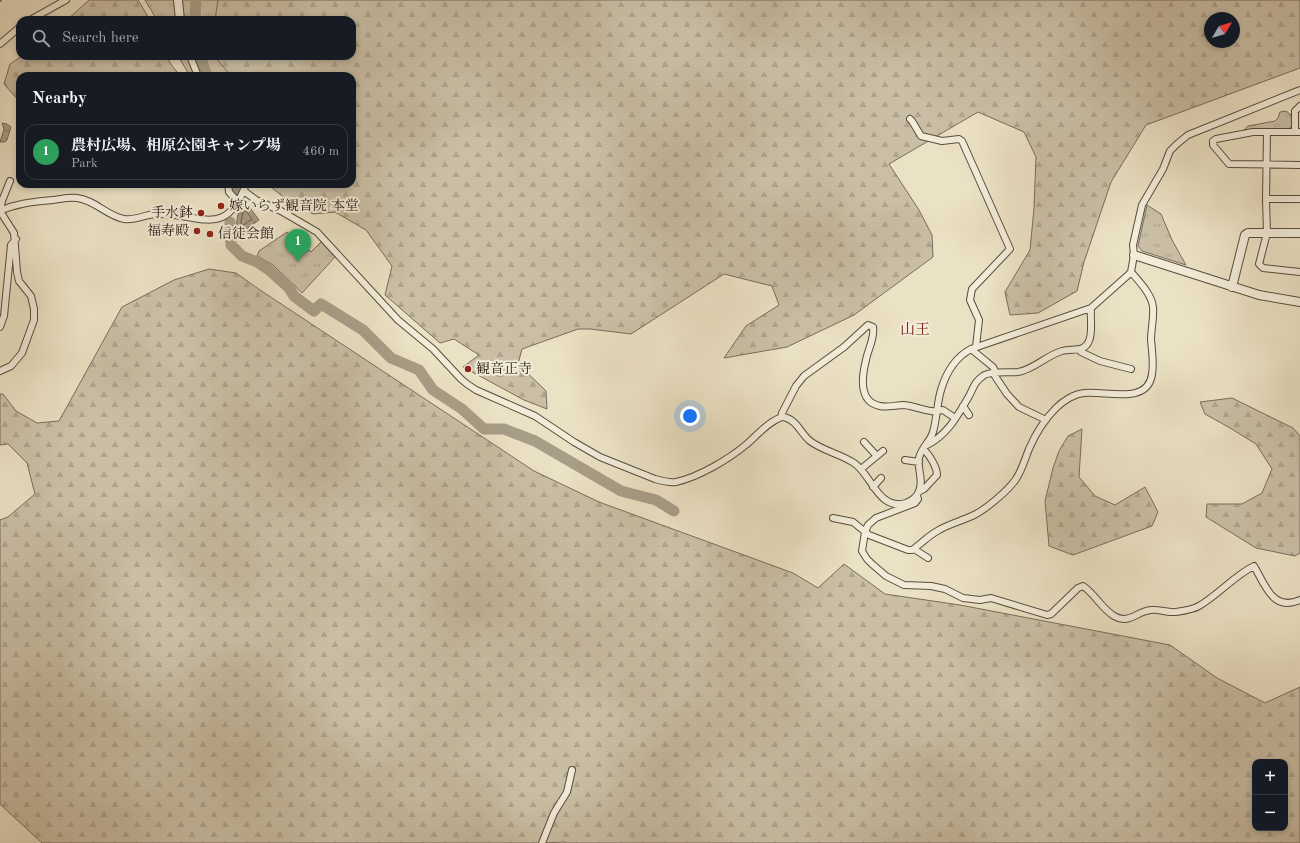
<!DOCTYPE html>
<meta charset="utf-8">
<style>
body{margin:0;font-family:"Old Standard TT","Noto Serif JP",serif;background:#242831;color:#f1f3f6}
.controls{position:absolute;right:12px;bottom:12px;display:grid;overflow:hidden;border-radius:8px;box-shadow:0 2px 6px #0003}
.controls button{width:36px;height:36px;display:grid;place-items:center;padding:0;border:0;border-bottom:1px solid #363941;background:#171b24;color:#f1f3f6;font:20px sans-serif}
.compass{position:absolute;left:1204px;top:12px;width:36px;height:36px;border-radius:50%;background:#171b24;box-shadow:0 2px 6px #0003;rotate:52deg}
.you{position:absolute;left:690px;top:416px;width:14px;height:14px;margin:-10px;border:3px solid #fff;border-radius:50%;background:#1a73e8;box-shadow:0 0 0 6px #1a73e833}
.badge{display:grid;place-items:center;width:26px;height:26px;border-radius:50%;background:#db2777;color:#fff;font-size:13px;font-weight:700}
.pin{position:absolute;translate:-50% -33px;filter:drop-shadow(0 1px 2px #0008)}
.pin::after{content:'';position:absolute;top:21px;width:14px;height:12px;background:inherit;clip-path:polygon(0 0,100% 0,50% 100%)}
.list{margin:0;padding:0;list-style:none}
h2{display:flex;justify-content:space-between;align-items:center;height:52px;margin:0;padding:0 16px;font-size:17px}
h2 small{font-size:13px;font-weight:400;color:#9ea1a6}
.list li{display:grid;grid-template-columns:26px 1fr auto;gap:12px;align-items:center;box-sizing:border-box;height:56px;margin:0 8px 8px;padding:0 8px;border:1px solid #363941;border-radius:12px}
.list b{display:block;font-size:15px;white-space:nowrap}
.list p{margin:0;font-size:13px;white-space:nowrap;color:#9ea1a6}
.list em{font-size:13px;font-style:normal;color:#9ea1a6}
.icon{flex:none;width:22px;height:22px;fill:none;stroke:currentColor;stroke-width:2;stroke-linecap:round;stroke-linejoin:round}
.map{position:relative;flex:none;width:1300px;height:843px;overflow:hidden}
.search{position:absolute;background:#171b24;box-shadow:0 2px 6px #0003;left:16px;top:16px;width:340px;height:44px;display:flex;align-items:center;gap:10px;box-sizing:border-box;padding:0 14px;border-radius:12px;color:#9ea1a6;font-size:15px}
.panel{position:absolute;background:#171b24;box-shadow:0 2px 6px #0003;left:16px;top:72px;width:340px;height:116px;border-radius:12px}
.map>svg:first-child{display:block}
.forest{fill:url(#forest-firs);stroke:#786c5c;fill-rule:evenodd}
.park{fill:url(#park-tufts);stroke:#786c5c}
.water{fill:url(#water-ripples);stroke:#746958}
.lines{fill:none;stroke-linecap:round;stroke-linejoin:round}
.shore{stroke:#685c4c;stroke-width:1}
.stream{stroke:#746958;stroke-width:2}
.river{stroke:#a89d87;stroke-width:11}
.minor-casing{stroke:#584c3e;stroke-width:8}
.tertiary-casing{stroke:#584c3e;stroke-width:10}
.minor{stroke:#f2ecd9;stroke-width:6}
.tertiary{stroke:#f2ecd9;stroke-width:8}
.poi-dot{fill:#8f2418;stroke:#f2ecd9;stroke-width:1.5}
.labels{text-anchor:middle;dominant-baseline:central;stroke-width:4;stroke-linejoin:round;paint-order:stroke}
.poi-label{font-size:14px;fill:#271a11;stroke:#f2ecd9;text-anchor:start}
.neighbourhood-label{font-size:15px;fill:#7a1f14;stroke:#f2ecd9}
</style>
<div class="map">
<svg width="1300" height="843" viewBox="0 0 1300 843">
<defs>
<pattern id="forest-firs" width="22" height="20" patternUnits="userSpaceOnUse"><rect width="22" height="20" fill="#cabfa6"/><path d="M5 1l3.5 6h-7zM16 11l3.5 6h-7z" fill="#aea48e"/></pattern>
<pattern id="park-tufts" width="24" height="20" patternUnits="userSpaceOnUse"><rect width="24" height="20" fill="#cabfa6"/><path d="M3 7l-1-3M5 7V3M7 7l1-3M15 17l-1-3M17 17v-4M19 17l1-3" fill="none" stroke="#aea48e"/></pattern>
<pattern id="water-ripples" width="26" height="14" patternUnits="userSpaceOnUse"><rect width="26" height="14" fill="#a89d87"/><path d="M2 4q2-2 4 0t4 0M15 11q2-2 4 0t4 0" fill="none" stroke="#897f6d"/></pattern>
</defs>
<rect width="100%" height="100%" fill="#ebe1c4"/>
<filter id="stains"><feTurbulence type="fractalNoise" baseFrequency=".005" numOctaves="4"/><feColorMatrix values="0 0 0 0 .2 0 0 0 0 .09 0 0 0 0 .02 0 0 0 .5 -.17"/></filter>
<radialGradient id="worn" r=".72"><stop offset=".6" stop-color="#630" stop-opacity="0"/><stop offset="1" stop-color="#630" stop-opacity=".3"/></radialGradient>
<!-- forest -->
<path class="forest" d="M89,0H138L150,20H67Z
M206,0H1300V68L1146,125L1111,182L1084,262L1077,291L1038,313L1010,315L1005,292L1030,250L1034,208L1036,157L1024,132L978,112L889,164L919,210L932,235L933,257L854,315L787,347L724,358L746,326L779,305L772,286L724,274L631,334L590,329H578L522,349L518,364L546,391L547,409L524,400L463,367L479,355L454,339L440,343L385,295L392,266L366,230L335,212L313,214L289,202L270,186L272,184H352V76H219L211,56H352V20H205ZM1210,18H1234V42H1210Z
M22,56H167L170,63L180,76H20V102L4,84L10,64Z
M209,269L236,273L260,290L534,471L599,502L793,573L818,588L844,564L885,594L960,605L1170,645L1217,678L1265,703L1300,687V843H565V842L541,843H42L0,804V520L8,517L35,494L27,463L8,444L0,445V394H3L16,411L37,423L59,421L122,307L174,280ZM1255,762H1285V828H1255Z
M1232,398L1293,428L1300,436V553L1295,556L1256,548L1206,517L1207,504H1242L1262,493L1272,469L1256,444L1230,428L1205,414L1200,402Z
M1082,429L1079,477L1095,496L1115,505L1145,487L1158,512L1152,526L1073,555L1049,546L1045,501L1053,468L1059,451L1068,436Z"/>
<!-- park -->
<path class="park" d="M145,0H218L215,20H157Z
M178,56H214L231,76H190Z
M1286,111L1291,115L1292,126L1289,129L1244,130L1248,126L1275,121L1278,118L1280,112Z
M1147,205L1161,214L1172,240L1186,265L1142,251L1138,246Z
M287,232L305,253L309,250L311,252L321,242L335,257L302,293L273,265L257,256L259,251Z"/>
<!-- water -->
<path class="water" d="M2,123L7,124L11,127L7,140L5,142H0L4,129Z
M245,201L259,220L238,235C235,224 237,210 245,201Z"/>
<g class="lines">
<!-- shore -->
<path class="shore" d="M244,210L246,211L252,219L242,226L241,222Z"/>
<!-- stream -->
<path class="stream" d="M0,1L1,0"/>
<!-- river -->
<path class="river" d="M195,20L196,0
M200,56L207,76
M233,184L236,196
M230,222L231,245L242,256L257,262L269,270L289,288L294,296L314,311L321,304L363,330L391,358L419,370L433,390L462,409L484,429H504L535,441L621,491L656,500L674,511"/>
<defs>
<path id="minor" d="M30,20L66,0
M0,44L20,27
M190,56L198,76
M910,119L912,121L921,136L942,141L959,139L962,141L1010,249L972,289L970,300L979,320L976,347
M1267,132L1266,199L1267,233L1259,264L1263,268L1300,272
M1295,132V111L1300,106
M1300,132H1253L1216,139L1213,141V145L1229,164L1300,165
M228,184L229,192L238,202
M244,191L256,200L281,211L317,232L398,320L433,349L461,379L467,384L476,390L535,416L574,442L600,457L655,479C662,481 669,483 676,482C699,477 729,459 747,444C756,436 772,418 784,417C797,420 801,434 810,441C823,451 841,454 854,463C872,475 878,511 906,503C911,501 917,497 919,491C924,481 917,469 919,458C921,448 930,442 933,432C937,418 937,403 941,390C946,373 956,357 971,349L1091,308L1127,276L1131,272L1134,255L1133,245L1142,205L1163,169L1170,151L1177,144L1188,135L1300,90
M1266,199H1300
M0,211C17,203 34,202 53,200C61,199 69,197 77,198C95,200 107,216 124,219C136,221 145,214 157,214C200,213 226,240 246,184
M0,327L4,316L11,245L16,239
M971,349L993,367L995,371V376L1007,394L1019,407L1046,420
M1080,350L1081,352L1100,361L1131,369
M0,371L11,366L22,353L34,320V309L31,296L19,281L17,272L14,233L0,211L2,201L10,181
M963,406L969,415
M781,417L782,413L796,386L804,376L844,347L868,325L873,327C875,338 868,349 866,360C862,376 858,402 880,406C888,408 896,405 904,405C914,406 922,410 931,411C936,412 939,410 943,410L955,418
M864,442L876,455
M927,445C947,435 957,417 968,398C974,388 973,383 983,376C989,371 1008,373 1018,372C1033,370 1047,355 1062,351C1072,348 1084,353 1089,341C1093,332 1090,318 1091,308
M905,460L919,462
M861,469L883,451
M873,487L881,478
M920,491L924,489L937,475C937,467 929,454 923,449
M917,496L918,499L915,503L876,518L868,525L865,532L862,551L867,559L872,564L886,576L904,585L931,586L945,589L963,598L980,600L991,598L1047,615L1051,614L1078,588L1083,586C1095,594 1101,608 1114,616C1129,625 1137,611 1151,610C1159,609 1168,613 1176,612C1183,611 1194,609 1199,606C1219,594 1234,576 1254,566C1265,585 1273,612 1300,600
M833,518L853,522L869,535L908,550H912C921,544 929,535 939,530C949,524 961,521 972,516C985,510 1008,491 1016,479C1022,470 1025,459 1029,449C1035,435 1045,419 1056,408C1063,401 1074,394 1084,393C1104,390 1148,406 1152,374C1154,363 1152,351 1151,340C1151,329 1154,318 1153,307C1152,295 1139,281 1131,272
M914,549L928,558
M542,843L554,813L567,792L572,770"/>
<path id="tertiary" d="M178,0L180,20
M1134,255L1259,295L1300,302
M1232,287L1245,235L1248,233H1300"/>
</defs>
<!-- minor casing -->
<use href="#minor" class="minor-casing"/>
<!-- tertiary casing -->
<use href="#tertiary" class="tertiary-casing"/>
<!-- minor -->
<use href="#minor" class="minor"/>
<!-- tertiary -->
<use href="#tertiary" class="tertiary"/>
</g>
<!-- markers -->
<g class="poi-dot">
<circle cx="221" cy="206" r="4"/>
<circle cx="201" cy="213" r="4"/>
<circle cx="197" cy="231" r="4"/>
<circle cx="210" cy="234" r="4"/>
<circle cx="468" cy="369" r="4"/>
</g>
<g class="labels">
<!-- poi labels -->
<g class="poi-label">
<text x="229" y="206">嫁いらず観音院 本堂</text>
<text x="193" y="213" text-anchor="end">手水鉢</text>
<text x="189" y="231" text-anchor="end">福寿殿</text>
<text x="218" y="234">信徒会館</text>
<text x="476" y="369">観音正寺</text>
</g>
<!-- neighbourhood labels -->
<g class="neighbourhood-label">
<text x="915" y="330">山王</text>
</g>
</g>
<rect width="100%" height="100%" filter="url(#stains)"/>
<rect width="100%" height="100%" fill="url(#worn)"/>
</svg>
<div class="controls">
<button>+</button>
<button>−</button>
</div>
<svg class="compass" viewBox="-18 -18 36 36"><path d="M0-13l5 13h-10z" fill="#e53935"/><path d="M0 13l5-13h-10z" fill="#9ea1a6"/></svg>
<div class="you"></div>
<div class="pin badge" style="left:298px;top:262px;background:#2e9e5b">1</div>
<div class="search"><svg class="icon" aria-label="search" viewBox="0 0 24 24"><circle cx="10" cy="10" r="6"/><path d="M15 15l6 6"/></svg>Search here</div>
<section class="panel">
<h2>Nearby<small></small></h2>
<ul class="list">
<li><span class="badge" style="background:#2e9e5b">1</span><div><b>農村広場、相原公園キャンプ場</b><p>Park</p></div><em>460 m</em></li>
</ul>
</section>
</div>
